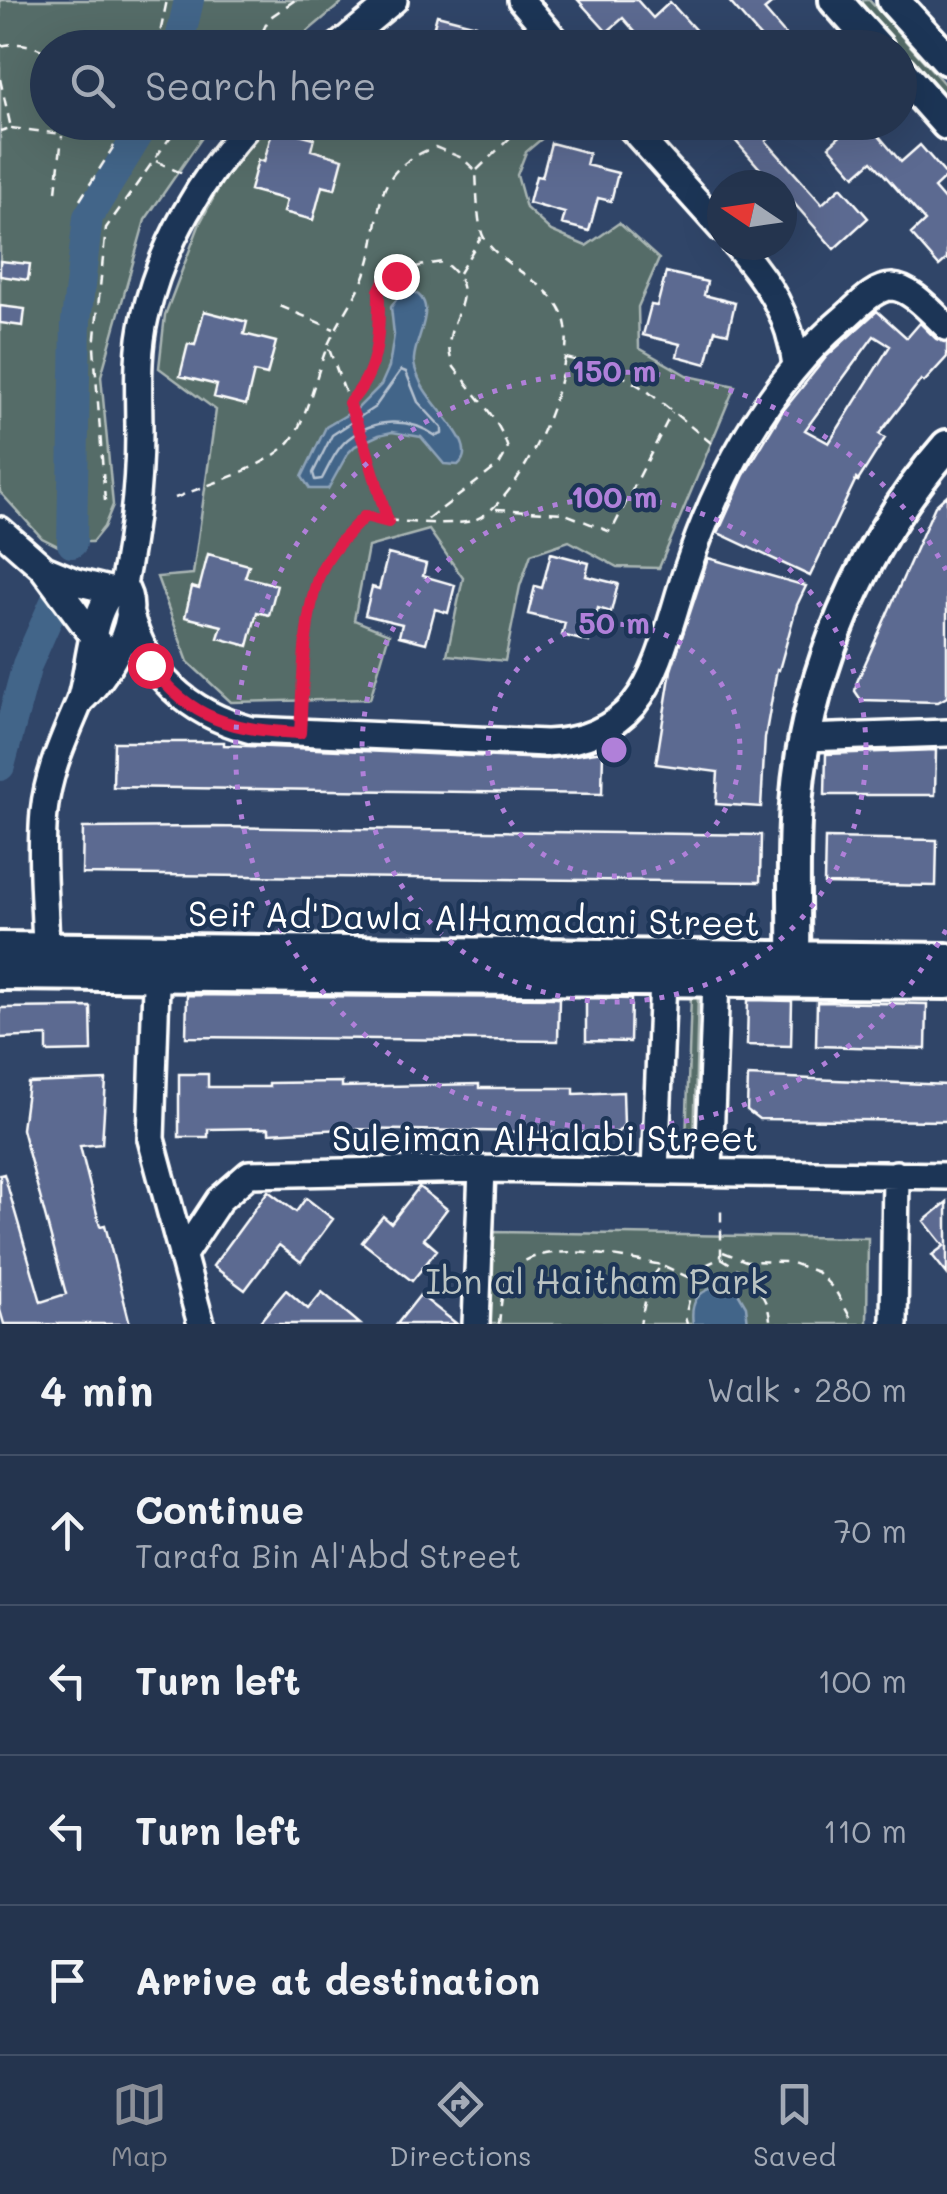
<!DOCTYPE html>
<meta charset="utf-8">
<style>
body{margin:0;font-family:Mali,sans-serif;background:#303f58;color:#f1f3f6}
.compass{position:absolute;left:707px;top:170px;width:90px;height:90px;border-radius:50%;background:#24344e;box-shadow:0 10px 40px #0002;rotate:283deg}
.stop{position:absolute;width:30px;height:30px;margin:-22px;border:8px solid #e11d48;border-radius:50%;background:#fff}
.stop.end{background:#e11d48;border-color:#fff;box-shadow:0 2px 10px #0008}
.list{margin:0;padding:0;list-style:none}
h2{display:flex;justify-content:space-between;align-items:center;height:130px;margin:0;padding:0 40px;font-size:42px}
h2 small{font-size:32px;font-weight:400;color:#a3aab6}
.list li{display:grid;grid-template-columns:65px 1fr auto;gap:30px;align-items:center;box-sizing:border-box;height:150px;padding:0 40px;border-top:2px solid #414f66}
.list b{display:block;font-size:38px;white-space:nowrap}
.list p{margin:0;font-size:32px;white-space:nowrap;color:#a3aab6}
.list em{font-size:32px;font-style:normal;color:#a3aab6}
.icon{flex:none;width:55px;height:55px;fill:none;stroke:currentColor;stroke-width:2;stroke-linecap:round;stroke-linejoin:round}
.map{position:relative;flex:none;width:947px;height:1324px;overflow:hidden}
.search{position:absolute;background:#24344e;box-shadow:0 10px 40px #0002;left:30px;right:30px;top:30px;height:110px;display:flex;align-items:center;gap:25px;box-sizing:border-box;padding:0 35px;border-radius:55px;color:#a3aab6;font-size:38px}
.sheet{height:730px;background:#24344e}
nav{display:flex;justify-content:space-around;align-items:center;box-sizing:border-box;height:140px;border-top:2px solid #414f66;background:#24344e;font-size:28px;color:#a3aab6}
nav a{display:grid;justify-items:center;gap:5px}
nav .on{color:#8c9099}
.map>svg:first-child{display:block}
.green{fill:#556c68;stroke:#aab6b4;stroke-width:2.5}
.water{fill:#436589;stroke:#8ea3b8;stroke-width:2.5}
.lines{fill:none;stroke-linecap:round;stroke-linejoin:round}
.shore{stroke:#b4c1d0;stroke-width:2.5}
.river{stroke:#436589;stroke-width:30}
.building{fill:#5c6a91;stroke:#fff;stroke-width:2.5;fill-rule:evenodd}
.minor-casing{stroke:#fff;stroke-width:32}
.major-casing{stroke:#fff;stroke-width:38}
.path{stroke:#fff;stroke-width:2.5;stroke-dasharray:10 8;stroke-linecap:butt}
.minor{stroke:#1d3557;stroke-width:25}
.major{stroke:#1d3557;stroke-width:30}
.route{stroke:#e11d48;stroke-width:12}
.ring{fill:none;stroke:#b080d9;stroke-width:5;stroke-dasharray:5 10}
.labels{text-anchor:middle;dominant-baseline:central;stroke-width:9;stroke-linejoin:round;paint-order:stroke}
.street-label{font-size:35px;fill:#fff;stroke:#1d3557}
.park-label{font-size:35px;fill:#bbc4c3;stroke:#1d3557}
.centre{fill:#b080d9;stroke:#1d3557;stroke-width:5}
.ring-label{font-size:30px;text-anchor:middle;font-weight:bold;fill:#b080d9;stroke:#1d3557;stroke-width:9;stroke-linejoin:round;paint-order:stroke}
</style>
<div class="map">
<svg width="947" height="1324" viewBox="0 0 947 1324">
<rect width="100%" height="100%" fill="#304568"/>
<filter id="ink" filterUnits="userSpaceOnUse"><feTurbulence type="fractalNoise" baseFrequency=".01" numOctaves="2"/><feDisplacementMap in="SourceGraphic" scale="20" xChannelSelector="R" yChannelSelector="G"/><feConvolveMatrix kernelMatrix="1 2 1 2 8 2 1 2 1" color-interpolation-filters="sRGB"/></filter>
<g filter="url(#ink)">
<!-- green -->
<path class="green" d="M0,0H345L289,47L48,48V122L212,123L145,220L101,376L113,505L104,527L92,542H81L87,315L98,234L75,232L65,336L66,526L60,547L42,538L0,492Z
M864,0H869L947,87V112L900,59V48L889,47L854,9Z
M266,123H542L551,131L526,152L517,175L526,208L551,231L586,246L619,223L659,259L638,307L639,348L688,376L735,386L659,568L617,567L569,541L531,554L520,586L505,661L447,655L463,578L429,530L368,547L354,620L389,634L370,699L231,702L188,662L157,577L193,574L216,410L159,368L165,315L200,223L230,167Z
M691,995H698L694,1145L689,1146L686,1143Z
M490,1232L868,1238L867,1324H489Z"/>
<!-- water -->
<path class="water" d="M409,290C442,301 415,336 414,359C413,366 417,374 420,381C429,406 482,445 458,465L444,464L421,437L392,432L379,435L355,446L348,453L328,489H310L302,477L326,427L358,408L381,385L389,367L394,335L391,307L401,293Z
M717,1287L736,1289L746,1306L748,1324H693C690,1304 696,1291 717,1287Z"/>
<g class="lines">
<!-- shore -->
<path class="shore" d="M401,370L406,372L418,402L442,428V434L436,436C409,417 374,418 348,439C336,449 329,466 322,479L315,480L313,473L332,435L375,407Z"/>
<!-- river -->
<path class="river" d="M178,48L189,0
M72,543L76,321L88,217L146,122
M0,766L27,665L54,604"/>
</g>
<!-- building -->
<path class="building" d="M578,0H637L653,18L670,2L698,33L681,48H649L623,18L607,32Z
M728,0H776L764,10L797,48H750L761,38Z
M437,15L476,25L469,48H428Z
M719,122H788L766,141L822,204L841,187L868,218L834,249L792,201L782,210V185H746L762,171Z
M856,122H867L901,162L920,145L947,176L934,188L947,203V259L939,266L911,234L925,221L872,161L855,176L829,146Z
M273,127L314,138L311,150L343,159L335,189L322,186L313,220L284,212L287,200L250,190L258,160L264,162Z
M551,143L589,153L586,165L618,173L611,201L598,198L589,231L562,224L565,213L529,203L536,176L542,177Z
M0,261L30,264L28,280L0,276Z
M666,272L707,282L704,295L735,303L728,333L715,330L706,364L677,356L680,344L643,335L651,305L657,306Z
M0,306L25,309L23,326L0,323Z
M204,311L247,322L244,334L276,342L267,375L254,372L246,405L214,397L217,385L180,376L188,344L195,345Z
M877,311L907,338L920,323L936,339L947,343V357L924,382L921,380L879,434L885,438L858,481L856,479L810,576L718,533L744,475L782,412L827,356ZM874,336L890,346L829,443L805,430Z
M947,495V697L938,702L861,700L855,691L857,682L935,506Z
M551,553L589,563L586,576L618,584L611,612L598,608L589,642L562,635L565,623L528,614L535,586L542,588Z
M208,554L249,565L245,577L277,585L269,615L257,612L248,646L218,638L222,626L185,617L192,587L199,589Z
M388,554L426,564L423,576L455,585L448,613L435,609L426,643L399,636L402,624L365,615L372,587L379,589Z
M708,558L806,586L797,605L779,670L777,669L765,738L761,807L716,804L718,772L656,764L671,670Z
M114,742H224V745L546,759L603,751L602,794L113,787Z
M936,750L935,795H825L826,754Z
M209,827L761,835L760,882L82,874L83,828Z
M825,838L937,840L936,886L824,884Z
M187,995L559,998L558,1041L186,1037Z
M586,998L631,999L630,1042L586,1041Z
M748,1000L792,1001L791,1046L747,1045Z
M817,1002L927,1004L926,1049L816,1046Z
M91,1007L92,1051L47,1052V1036L0,1038V1008Z
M179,1074H208V1087H269V1083L342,1082V1087L479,1084V1088H574V1094L623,1092L624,1125L618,1132L591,1133L343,1129L269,1133V1128L208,1129V1137H179Z
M748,1076L947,1085V1121L759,1119L747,1110Z
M106,1080L102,1144L80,1146L100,1226L105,1225L130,1324H4L0,1310V1175L4,1174L41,1302L66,1294L22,1129L28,1083Z
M419,1187L447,1209L424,1239L437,1250L412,1281L362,1242L383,1216L391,1223Z
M268,1191L296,1212L306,1198L333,1219L301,1262L279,1245L245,1290L213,1266Z
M947,1202V1274L932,1255L944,1246L924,1221Z
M286,1290L308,1309L322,1292L360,1324H258Z
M420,1295L457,1324H397Z"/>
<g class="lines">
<defs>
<path id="minor" d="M521,0L562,48
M336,48L394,0
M626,122L722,229
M736,245C768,282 790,315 796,365
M0,530L42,567L99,644
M47,570L76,582L113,591
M129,611C146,675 187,713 251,730L546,743C580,742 611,731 634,704C661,671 673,610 687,570C717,479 768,383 842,320C856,309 873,287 892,287C912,288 933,314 947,327
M80,701C104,680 146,617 123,585C133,535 139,484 139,432C139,394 136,355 145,317C161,245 202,177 251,122
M806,738L947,733
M46,950C45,904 40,857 44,812C48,772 64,739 79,703C91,673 89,598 123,585
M157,956L151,1139L201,1324
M709,1170L716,980
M655,1171L663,980
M182,1256L219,1200L249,1174L482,1169L947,1176
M476,1324L482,1169
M894,1324L896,1174"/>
<path id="major" d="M835,0L878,48
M893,0L947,59
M900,71L947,124
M0,948L947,959
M794,958C795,907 792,856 796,805C805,677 862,543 947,446
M0,974L947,983"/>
</defs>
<!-- minor casing -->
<use href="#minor" class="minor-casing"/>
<!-- major casing -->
<use href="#major" class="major-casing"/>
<!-- path -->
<path class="path" d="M0,46C18,42 31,44 48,53
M157,48L167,0
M255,48L269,18L295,0
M0,79L11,128L0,131
M11,128L62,134L64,122
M156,161L185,175
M477,170L526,122
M56,192L62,136
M80,200L129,122
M459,273L481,237
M280,306L334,329
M329,349L366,448L387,521
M566,358L611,369L646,390L716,447
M349,403C380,370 379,334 379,291C390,270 421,265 443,262C490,297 437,318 452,363C454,369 462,376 466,382C483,404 500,422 508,449L499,465L427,520
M175,498C208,484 270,467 291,440C306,421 317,371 327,347C338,321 357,298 366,272C386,215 364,174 435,147L462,158L476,171C477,186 477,227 484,238C504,270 551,280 564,318C580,364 521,508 471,521C451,526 385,522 365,516C347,534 327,554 319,578C305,619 305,667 301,709
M105,501L94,347L106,228L181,122
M496,509L563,513L611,532L672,412
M723,1252L746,1261L789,1262L817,1272L835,1290L854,1324
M721,1258C745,1272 771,1295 770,1324
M664,1266L694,1280L685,1317L687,1324
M694,1280L708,1264L721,1258V1211
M499,1324C501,1307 501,1286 512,1272C539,1236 625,1259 662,1265L650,1280L640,1324"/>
<!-- minor -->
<use href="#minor" class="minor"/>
<!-- major -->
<use href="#major" class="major"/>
</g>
</g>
<g class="lines" filter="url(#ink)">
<!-- route -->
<path class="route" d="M150,665C191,721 235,730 300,733C303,685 303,624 318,578C327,554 347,534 365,516L388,522L366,448L349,403C380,370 379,334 379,291L383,283L396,276"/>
</g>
<!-- distance rings -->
<g class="ring">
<circle cx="614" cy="750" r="126"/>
<circle cx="614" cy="750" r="252"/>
<path d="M946 930A378 378 0 1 1 946 570"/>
</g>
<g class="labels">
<!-- street labels -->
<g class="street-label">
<text transform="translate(474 917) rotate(1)">Seif Ad'Dawla AlHamadani Street</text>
<text x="545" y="1137">Suleiman AlHalabi Street</text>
</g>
<!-- park labels -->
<g class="park-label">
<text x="597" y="1280">Ibn al Haitham Park</text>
</g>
</g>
<circle cx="614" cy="750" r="15" class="centre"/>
<g class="ring-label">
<text x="614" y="382">150 m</text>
<text x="614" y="508">100 m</text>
<text x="614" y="634">50 m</text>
</g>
</svg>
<svg class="compass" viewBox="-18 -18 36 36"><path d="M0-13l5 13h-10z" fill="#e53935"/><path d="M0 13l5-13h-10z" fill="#a3aab6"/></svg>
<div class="stop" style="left:150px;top:665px"></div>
<div class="stop end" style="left:396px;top:276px"></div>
<div class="search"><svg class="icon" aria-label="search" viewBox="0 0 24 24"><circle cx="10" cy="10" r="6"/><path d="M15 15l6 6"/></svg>Search here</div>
</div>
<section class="sheet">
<h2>4 min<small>Walk · 280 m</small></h2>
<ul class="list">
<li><svg class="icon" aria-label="ahead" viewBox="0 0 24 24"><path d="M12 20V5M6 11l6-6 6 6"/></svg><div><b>Continue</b><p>Tarafa Bin Al'Abd Street</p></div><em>70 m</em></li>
<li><svg class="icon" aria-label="left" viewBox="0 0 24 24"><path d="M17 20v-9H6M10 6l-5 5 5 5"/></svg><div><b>Turn left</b></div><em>100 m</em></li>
<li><svg class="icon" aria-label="left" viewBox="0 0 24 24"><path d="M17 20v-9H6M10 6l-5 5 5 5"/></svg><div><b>Turn left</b></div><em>110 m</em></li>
<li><svg class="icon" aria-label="arrive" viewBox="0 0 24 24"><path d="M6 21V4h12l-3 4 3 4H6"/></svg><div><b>Arrive at destination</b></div></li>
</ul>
</section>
<nav>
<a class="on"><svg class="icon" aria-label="map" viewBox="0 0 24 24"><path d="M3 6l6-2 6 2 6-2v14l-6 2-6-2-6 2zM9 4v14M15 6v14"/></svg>Map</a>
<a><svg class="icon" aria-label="directions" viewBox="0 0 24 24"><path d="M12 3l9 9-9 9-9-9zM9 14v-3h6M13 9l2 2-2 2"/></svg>Directions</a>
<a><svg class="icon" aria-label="saved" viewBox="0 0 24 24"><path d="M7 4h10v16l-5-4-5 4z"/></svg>Saved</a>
</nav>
